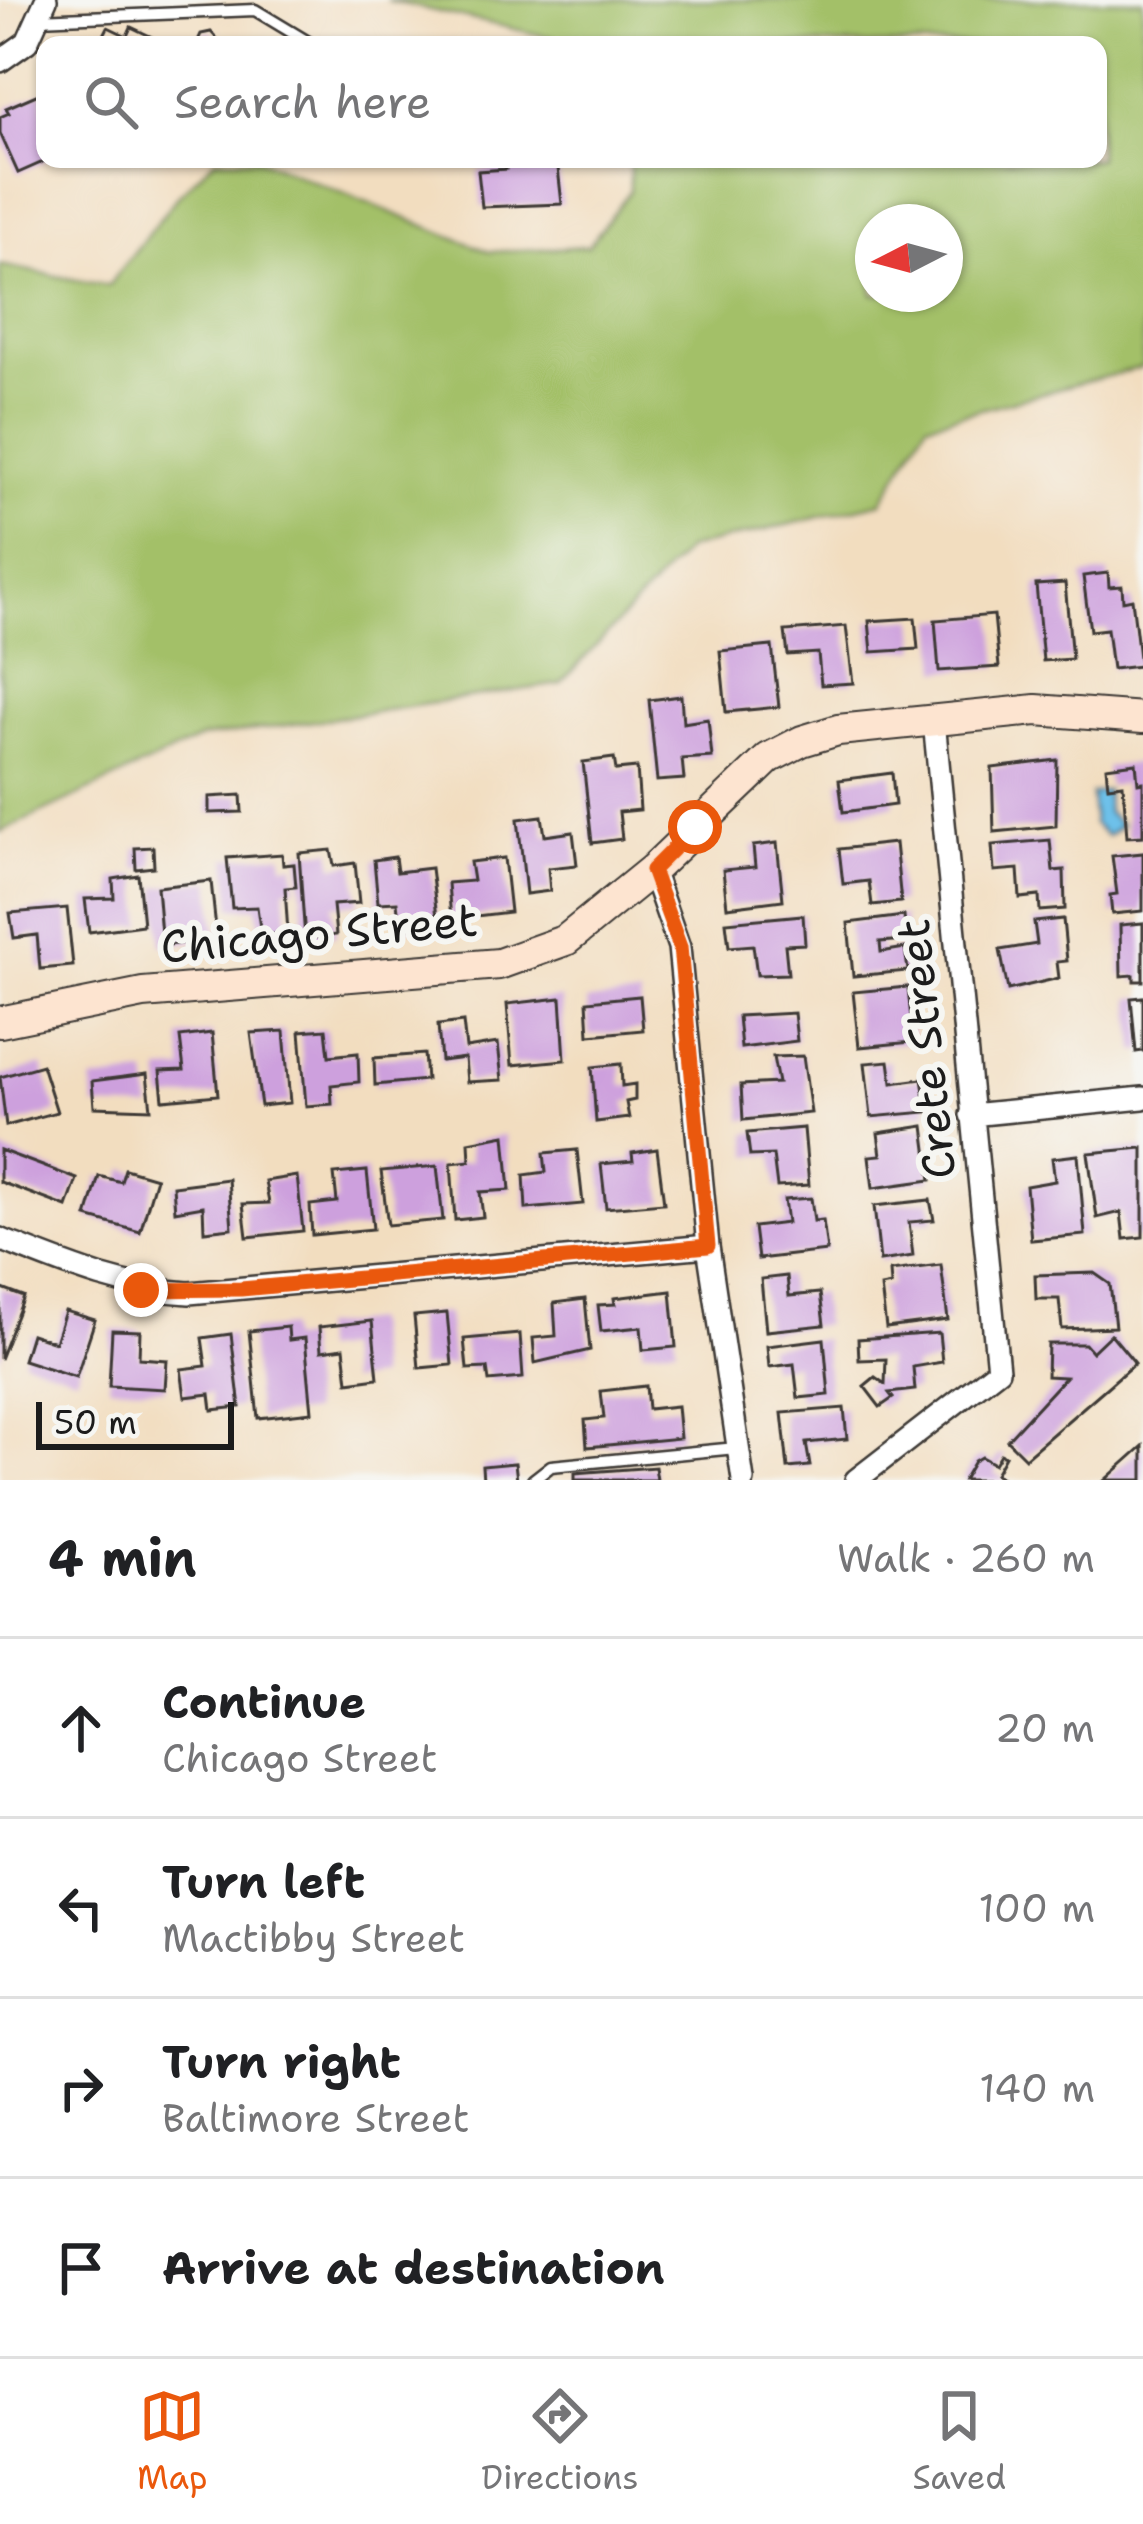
<!DOCTYPE html>
<meta charset="utf-8">
<style>
body{margin:0;font-family:"Shantell Sans",sans-serif;background:#f6f6f6;color:#202124}
.compass{position:absolute;left:855px;top:204px;width:108px;height:108px;border-radius:50%;background:#fff;box-shadow:0 3px 9px #0004;rotate:264deg}
.scale{position:absolute;left:36px;bottom:30px;width:198px;box-sizing:border-box;padding-left:12px;border:6px solid #1c1c1c;border-top:0;font-size:33px;line-height:42px;white-space:nowrap;color:#1c1c1c;-webkit-text-stroke:9px #f6f6f2;paint-order:stroke}
.stop{position:absolute;width:36px;height:36px;margin:-27px;border:9px solid #ea580c;border-radius:50%;background:#fff}
.stop.end{background:#ea580c;border-color:#fff;box-shadow:0 3px 12px #0008}
.list{margin:0;padding:0;list-style:none}
h2{display:flex;justify-content:space-between;align-items:center;height:156px;margin:0;padding:0 48px;font-size:51px}
h2 small{font-size:39px;font-weight:400;color:#757577}
.list li{display:grid;grid-template-columns:78px 1fr auto;gap:36px;align-items:center;box-sizing:border-box;height:180px;padding:0 48px;border-top:3px solid #e0e0e0}
.list b{display:block;font-size:45px;white-space:nowrap}
.list p{margin:0;font-size:39px;white-space:nowrap;color:#757577}
.list em{font-size:39px;font-style:normal;color:#757577}
.icon{flex:none;width:66px;height:66px;fill:none;stroke:currentColor;stroke-width:2;stroke-linecap:round;stroke-linejoin:round}
.map{position:relative;flex:none;width:1143px;height:1480px;overflow:hidden}
.search{position:absolute;background:#fff;box-shadow:0 3px 9px #0004;left:36px;right:36px;top:36px;height:132px;display:flex;align-items:center;gap:30px;box-sizing:border-box;padding:0 42px;border-radius:24px;color:#757577;font-size:45px}
.sheet{height:876px;background:#fff}
nav{display:flex;justify-content:space-around;align-items:center;box-sizing:border-box;height:168px;border-top:3px solid #e0e0e0;background:#fff;font-size:33px;color:#757577}
nav a{display:grid;justify-items:center;gap:6px}
nav .on{color:#ea580c}
.map>svg:first-child{display:block}
.green{fill:#a3c067;stroke:#606e42;stroke-width:3;fill-rule:evenodd}
.water{fill:#6ec1ea;stroke:#456e83;stroke-width:3}
.building{fill:#cda0dd}
.lines{fill:none;stroke-linecap:round;stroke-linejoin:round}
.lane-casing{stroke:#3c3934;stroke-width:15}
.street-casing{stroke:#3c3934;stroke-width:26}
.secondary-casing{stroke:#3c3934;stroke-width:34}
.lane{stroke:#fff;stroke-width:10}
.street{stroke:#fff;stroke-width:21}
.secondary{stroke:#fde4d0;stroke-width:30}
.route{stroke:#ea580c;stroke-width:15}
.labels{text-anchor:middle;dominant-baseline:central;stroke-width:12;stroke-linejoin:round;paint-order:stroke}
.street-label{font-size:45px;fill:#1c1c1c;stroke:#f6f6f2}
</style>
<div class="map">
<svg width="1143" height="1480" viewBox="0 0 1143 1480">
<rect width="100%" height="100%" fill="#f6f6f2"/>
<filter id="ink" filterUnits="userSpaceOnUse"><feTurbulence type="fractalNoise" baseFrequency=".00833" numOctaves="2"/><feDisplacementMap in="SourceGraphic" scale="24" xChannelSelector="R" yChannelSelector="G"/><feConvolveMatrix kernelMatrix="1 2 1 2 8 2 1 2 1" color-interpolation-filters="sRGB"/></filter>
<filter id="wash" filterUnits="userSpaceOnUse"><feTurbulence type="fractalNoise" baseFrequency=".004" numOctaves="4" result="noise"/><feDisplacementMap in="SourceGraphic" scale="48" xChannelSelector="R" yChannelSelector="G"/><feGaussianBlur stdDeviation="2.7" result="paint"/><feColorMatrix in="noise" values="0 0 0 0 0 0 0 0 0 0 0 0 0 0 0 0 0 1.4 0 .05"/><feComposite in="paint" operator="in"/></filter>
<g filter="url(#wash)">
<rect width="100%" height="100%" fill="#f2ddbf"/>
<!-- green -->
<path class="green" d="M386,0H1143V367L927,423L882,502L687,549L560,684L202,738L0,832V265L108,286L176,198L215,159H258L490,252L588,246L630,191V159H1098V45H560L554,38ZM873,222H945V294H873Z"/>
<!-- water -->
<path class="water" d="M1106,791L1107,813L1121,825L1107,836L1093,824L1091,794Z"/>
<g id="blocks">
<!-- building -->
<path class="building" d="M108,27L127,36L131,27L154,38L151,45H99Z
M211,32L223,45H196L201,34Z
M43,92L45,161L18,173L0,133V117L9,113L6,108Z
M505,159H557L562,204L482,207L478,171L506,169Z
M1108,573L1109,587L1122,586L1123,601L1132,599L1140,666L1112,669L1107,629L1090,631L1083,576Z
M1065,583L1072,659L1043,661L1036,585Z
M994,615L999,667L939,671L935,620Z
M915,618L918,649L872,652L869,621Z
M846,626L853,683L821,685L818,653L788,655L785,631Z
M772,646L779,707L726,712L720,651Z
M681,696L683,723L708,719L712,757L682,759L684,779L657,781L649,700Z
M614,758L616,770L637,768L640,810L619,812L622,839L592,843L583,762Z
M1057,760L1056,826L994,832L992,768Z
M1136,763L1138,783L1143,782V836L1127,837L1123,784L1108,786L1106,767Z
M892,773L895,805L843,812L839,780Z
M241,795L242,812L209,813V797Z
M542,816L545,836L573,832L577,865L548,868L550,891L526,894L518,819Z
M1050,840L1053,871L1064,870L1065,909L1040,911L1039,896L1020,898L1018,869L994,871L992,845Z
M777,843L783,900L727,907L723,870L755,867L753,846Z
M895,843L901,902L872,905L869,881L843,884L839,849Z
M153,847L154,867L136,869L135,848Z
M331,850L334,866L355,863L359,903L333,905L336,935L305,939L299,853Z
M1143,853V911L1112,914L1110,895L1117,894L1112,856Z
M282,854L283,865L294,864L296,887L285,888L288,933L261,935L257,907L232,908L227,858Z
M395,857L397,872L431,868L438,925L400,929L397,902L378,903L374,860Z
M504,858L510,912L451,919L448,883L473,881L470,862Z
M138,875L143,925L89,932L85,899L114,898L113,879Z
M211,881L217,938L162,946L157,887Z
M67,908L73,966L40,969L37,935L14,938L10,913Z
M803,915L805,944L785,945L788,974L757,975L753,945L729,947L726,922Z
M904,916L906,940L880,942L881,952L905,948L908,971L853,976L848,923Z
M1063,919L1067,961L1057,962L1059,978L1008,990L1000,950L1037,944L1034,922Z
M1143,923V981H1134V975L1121,976L1120,925Z
M908,987L913,1042L859,1047L853,992Z
M640,996L643,1030L589,1035L587,1001Z
M1143,997V1051L1136,1052L1131,998Z
M561,998L565,1060L512,1065L507,1004Z
M794,1013L797,1041L741,1048L738,1016Z
M463,1022L466,1048L498,1043L502,1080L467,1082L465,1058L441,1061L438,1025Z
M326,1029L329,1056L358,1053L359,1082L331,1085L332,1104L306,1106L300,1031Z
M284,1031L290,1103L261,1106L251,1033Z
M212,1033L218,1095L163,1100L160,1071L184,1070L180,1037Z
M424,1054L426,1080L375,1085L374,1058Z
M803,1056L811,1113L743,1120L741,1085L778,1083L773,1057Z
M889,1061L892,1083L922,1079L927,1112L871,1117L865,1063Z
M621,1064L622,1086L635,1084V1100L626,1102L629,1118L596,1122L592,1067Z
M42,1065L57,1112L6,1126L0,1077Z
M147,1074L151,1109L94,1107L92,1081Z
M924,1126L931,1180L873,1188L869,1156L881,1155L878,1133Z
M804,1128L809,1185L777,1187L773,1155L750,1156L747,1133Z
M505,1135L510,1190L480,1192L483,1217L455,1220L451,1163L470,1161L469,1142Z
M1143,1148V1237L1124,1239L1121,1212L1097,1218L1088,1153Z
M657,1149L664,1203L606,1208L601,1164L633,1161L632,1153Z
M0,1150L77,1179L67,1207L0,1182Z
M577,1150L583,1204L526,1209L524,1175L546,1172L544,1153Z
M1078,1155L1085,1235L1031,1240L1026,1186L1055,1181L1052,1158Z
M437,1166L443,1220L388,1225L381,1171Z
M125,1169L156,1178L140,1232L87,1217L99,1176L121,1182Z
M367,1171L373,1229L312,1235L310,1205L337,1202L334,1174Z
M297,1176L303,1231L247,1237L243,1204L269,1203L265,1181Z
M228,1179L232,1228L204,1231L203,1206L175,1211L173,1186Z
M811,1198L814,1221L823,1220L827,1251L758,1259L754,1227L787,1223L784,1200Z
M930,1200L934,1220L909,1222L913,1256L880,1261L874,1206Z
M941,1265L948,1320L886,1328L881,1287L891,1285L890,1271Z
M1094,1273L1110,1284L1115,1327L1062,1329L1059,1299H1036L1035,1275Z
M787,1276L789,1296L820,1293L824,1325L766,1331L761,1279Z
M0,1288L24,1297L0,1359Z
M671,1291L676,1347L643,1350L641,1327L601,1331L598,1305L615,1304L614,1298Z
M585,1299L590,1350L535,1363L533,1338L556,1336L554,1303Z
M65,1311L95,1320L76,1377L23,1360L31,1334L55,1342Z
M447,1313L452,1365L419,1368L414,1316Z
M372,1321L378,1378L348,1382L344,1348L321,1351L319,1327Z
M288,1327L289,1340L305,1338L312,1412L258,1418L249,1331Z
M112,1330L140,1331L139,1358L167,1360L165,1389L109,1386Z
M939,1333L942,1362L913,1367L915,1390L889,1393L893,1398L880,1407L864,1386L875,1377L885,1384L886,1359L859,1360L858,1339Z
M231,1334L240,1407L212,1410L210,1394L185,1397L181,1369L206,1366L202,1338Z
M520,1334L523,1378L489,1381L487,1368L467,1369L464,1339Z
M1111,1334L1135,1363L1025,1458L1007,1440L1065,1377L1047,1376L1048,1344H1085L1092,1352Z
M824,1339L829,1395L798,1398L794,1364L769,1367L767,1346Z
M646,1386L648,1409L677,1406L680,1438L587,1447L585,1420L604,1418L601,1391Z
M844,1408L847,1439L806,1443L810,1466L788,1468L782,1413Z
M1143,1446V1480H1105Z
M1000,1454L1005,1456L995,1474L1006,1480H963L974,1461L981,1457L994,1464Z
M515,1463L517,1480H483L482,1466Z
M655,1467L657,1480H575V1473Z"/>
</g>
</g>
<g filter="url(#ink)">
<use href="#blocks" fill-opacity="0" stroke="#3c3934" stroke-width="3"/>
<g class="lines">
<defs>
<path id="lane" d="M38,19L255,10L313,45
M533,1480L551,1466L736,1448"/>
<path id="street" d="M0,61L27,42L46,0
M652,870L679,947L708,1246L743,1480
M971,1115L1143,1098
M0,1239C63,1264 120,1289 189,1293L708,1246
M856,1480L998,1370L934,721"/>
<path id="secondary" d="M0,1022L143,993L499,964L566,940L652,870L769,758L802,741L838,730L1036,710L1143,718"/>
</defs>
<!-- lane casing -->
<use href="#lane" class="lane-casing"/>
<!-- street casing -->
<use href="#street" class="street-casing"/>
<!-- secondary casing -->
<use href="#secondary" class="secondary-casing"/>
<!-- lane -->
<use href="#lane" class="lane"/>
<!-- street -->
<use href="#street" class="street"/>
<!-- secondary -->
<use href="#secondary" class="secondary"/>
</g>
</g>
<g class="lines" filter="url(#ink)">
<!-- route -->
<path class="route" d="M141,1290L241,1289L708,1246L680,947L652,870L695,827"/>
</g>
<g class="labels">
<!-- street labels -->
<g class="street-label">
<text transform="translate(319 933) rotate(-5)">Chicago Street</text>
<text transform="translate(926 1049) rotate(-96)">Crete Street</text>
</g>
</g>
</svg>
<svg class="compass" viewBox="-18 -18 36 36"><path d="M0-13l5 13h-10z" fill="#e53935"/><path d="M0 13l5-13h-10z" fill="#757577"/></svg>
<div class="scale">50 m</div>
<div class="stop" style="left:695px;top:827px"></div>
<div class="stop end" style="left:141px;top:1290px"></div>
<div class="search"><svg class="icon" aria-label="search" viewBox="0 0 24 24"><circle cx="10" cy="10" r="6"/><path d="M15 15l6 6"/></svg>Search here</div>
</div>
<section class="sheet">
<h2>4 min<small>Walk · 260 m</small></h2>
<ul class="list">
<li><svg class="icon" aria-label="ahead" viewBox="0 0 24 24"><path d="M12 20V5M6 11l6-6 6 6"/></svg><div><b>Continue</b><p>Chicago Street</p></div><em>20 m</em></li>
<li><svg class="icon" aria-label="left" viewBox="0 0 24 24"><path d="M17 20v-9H6M10 6l-5 5 5 5"/></svg><div><b>Turn left</b><p>Mactibby Street</p></div><em>100 m</em></li>
<li><svg class="icon" aria-label="right" viewBox="0 0 24 24"><path d="M7 20v-9h11M14 6l5 5-5 5"/></svg><div><b>Turn right</b><p>Baltimore Street</p></div><em>140 m</em></li>
<li><svg class="icon" aria-label="arrive" viewBox="0 0 24 24"><path d="M6 21V4h12l-3 4 3 4H6"/></svg><div><b>Arrive at destination</b></div></li>
</ul>
</section>
<nav>
<a class="on"><svg class="icon" aria-label="map" viewBox="0 0 24 24"><path d="M3 6l6-2 6 2 6-2v14l-6 2-6-2-6 2zM9 4v14M15 6v14"/></svg>Map</a>
<a><svg class="icon" aria-label="directions" viewBox="0 0 24 24"><path d="M12 3l9 9-9 9-9-9zM9 14v-3h6M13 9l2 2-2 2"/></svg>Directions</a>
<a><svg class="icon" aria-label="saved" viewBox="0 0 24 24"><path d="M7 4h10v16l-5-4-5 4z"/></svg>Saved</a>
</nav>
